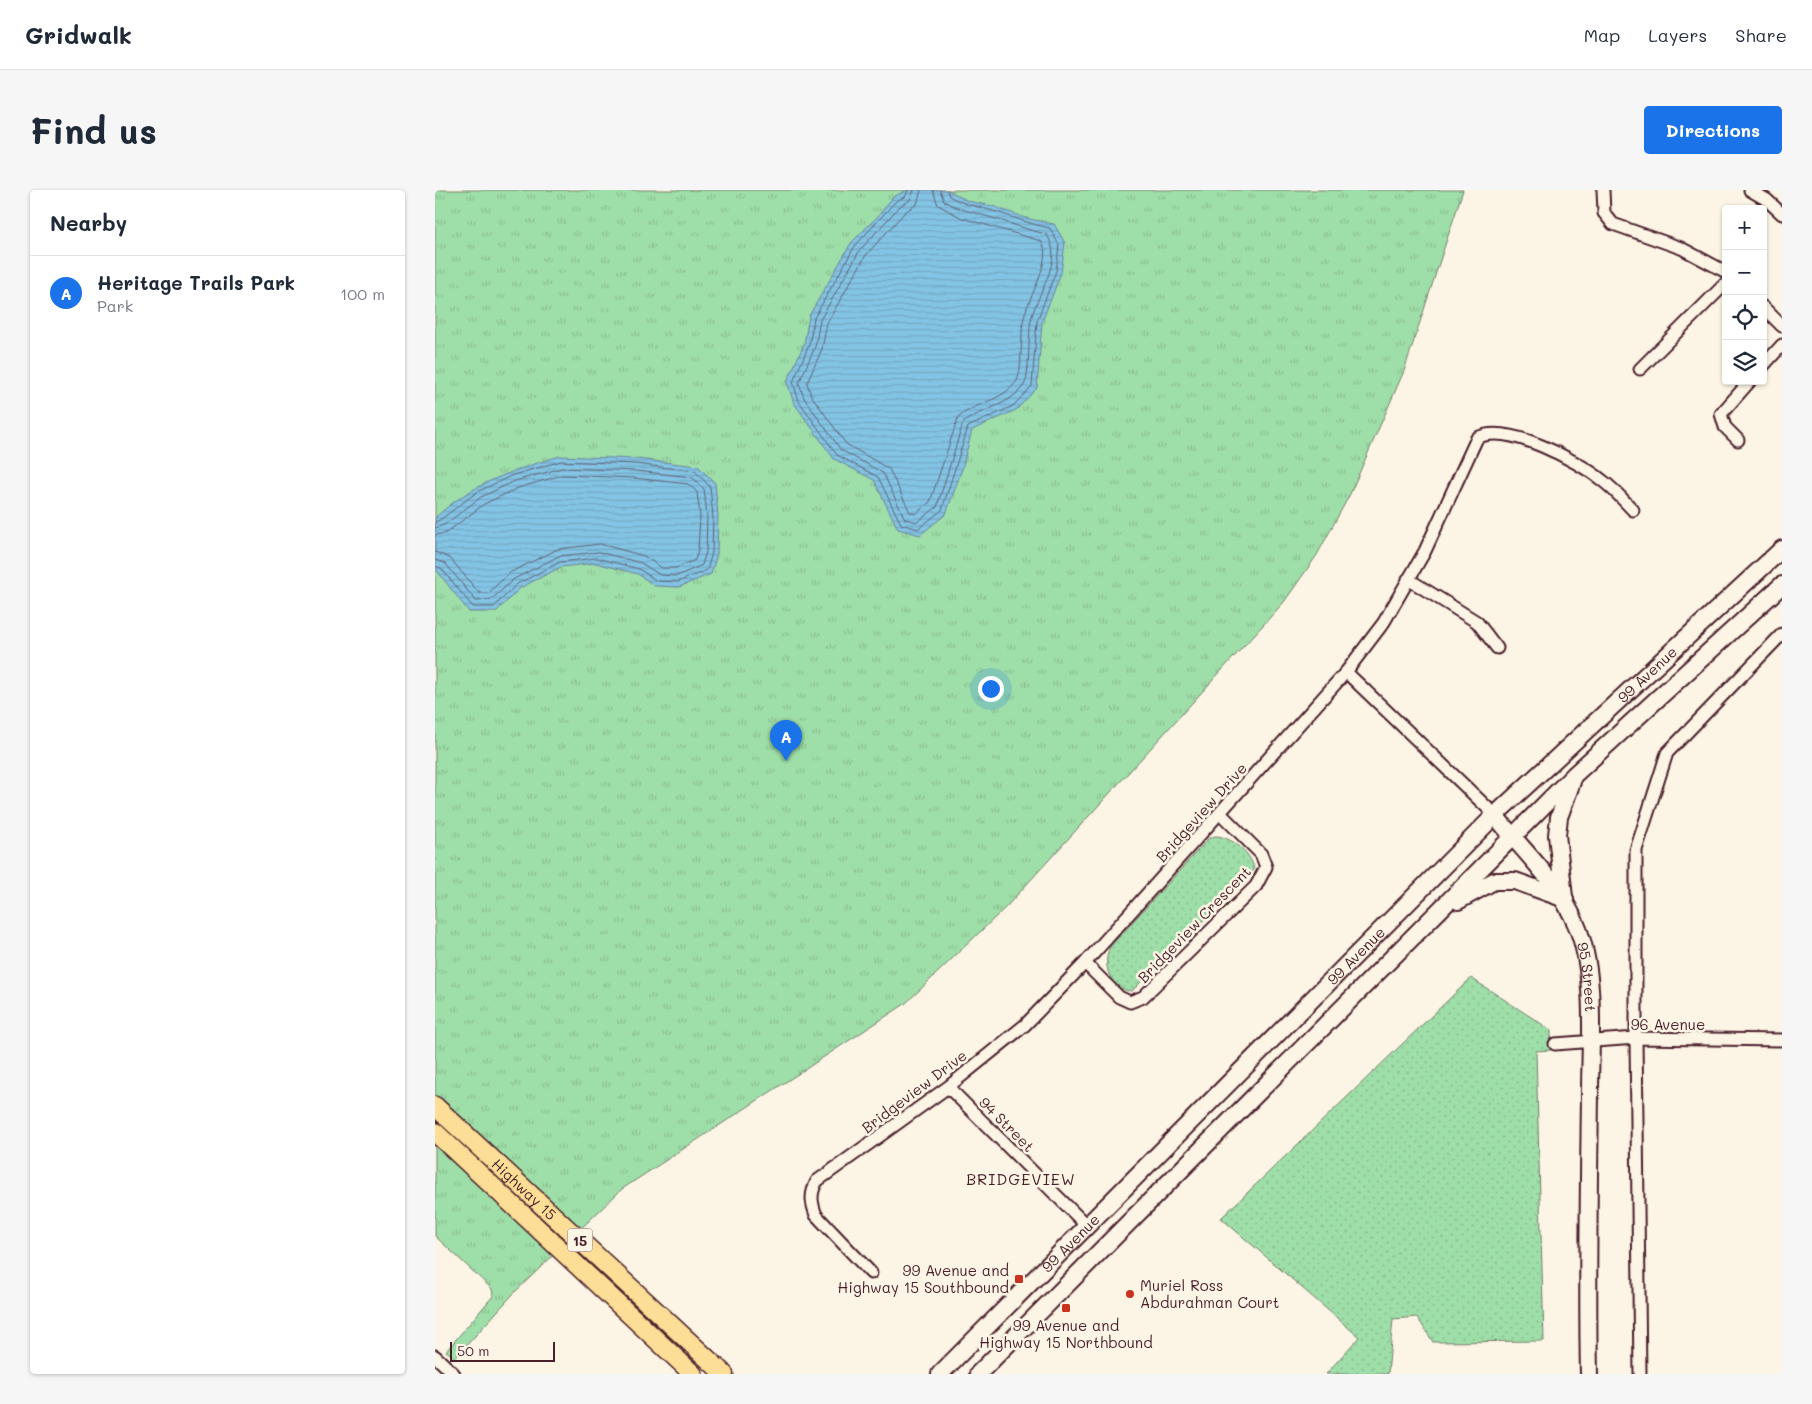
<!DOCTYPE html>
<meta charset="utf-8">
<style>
body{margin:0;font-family:Mali,sans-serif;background:#f6f6f7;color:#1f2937}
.controls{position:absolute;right:15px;top:15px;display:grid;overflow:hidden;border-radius:5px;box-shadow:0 1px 4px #0004}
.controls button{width:45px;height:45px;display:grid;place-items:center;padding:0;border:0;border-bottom:1px solid #e0e1e3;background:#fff;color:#1f2937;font:25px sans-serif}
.scale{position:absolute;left:15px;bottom:12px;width:105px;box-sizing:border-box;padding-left:5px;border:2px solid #4a1f2b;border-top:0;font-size:14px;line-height:18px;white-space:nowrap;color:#4a1f2b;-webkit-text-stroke:4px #fcf5e5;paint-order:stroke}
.you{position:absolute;left:555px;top:498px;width:18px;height:18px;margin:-12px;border:4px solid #fff;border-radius:50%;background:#1a73e8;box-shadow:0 0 0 8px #1a73e833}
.badge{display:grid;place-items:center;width:32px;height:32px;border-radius:50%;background:#1a73e8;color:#fff;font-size:16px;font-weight:700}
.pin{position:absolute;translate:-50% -41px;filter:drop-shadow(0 1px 2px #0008)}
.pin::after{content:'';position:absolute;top:26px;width:18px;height:15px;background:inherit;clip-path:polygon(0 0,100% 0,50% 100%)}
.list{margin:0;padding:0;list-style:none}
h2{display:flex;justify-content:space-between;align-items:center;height:65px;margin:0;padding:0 20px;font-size:21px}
h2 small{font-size:16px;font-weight:400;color:#747a83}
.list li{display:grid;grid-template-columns:32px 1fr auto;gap:15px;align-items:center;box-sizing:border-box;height:75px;padding:0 20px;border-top:1px solid #e0e1e3}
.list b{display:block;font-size:19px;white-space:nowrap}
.list p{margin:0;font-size:16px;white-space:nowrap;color:#747a83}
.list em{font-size:16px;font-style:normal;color:#747a83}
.icon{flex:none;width:28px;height:28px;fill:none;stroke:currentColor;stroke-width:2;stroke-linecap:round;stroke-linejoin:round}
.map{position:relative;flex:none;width:1347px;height:1184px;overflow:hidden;border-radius:5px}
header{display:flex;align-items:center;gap:30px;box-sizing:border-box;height:70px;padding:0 25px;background:#fff;border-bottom:1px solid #e0e1e3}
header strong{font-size:24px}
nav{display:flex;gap:28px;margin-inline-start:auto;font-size:18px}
.intro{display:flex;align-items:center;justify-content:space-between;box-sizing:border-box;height:120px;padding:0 30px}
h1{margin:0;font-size:35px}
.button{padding:12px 22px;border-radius:5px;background:#1a73e8;color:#fff;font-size:18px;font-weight:700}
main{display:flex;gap:30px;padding:0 30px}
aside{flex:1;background:#fff;border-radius:5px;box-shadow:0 1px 4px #0004}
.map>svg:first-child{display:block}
.grass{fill:url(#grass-dots);stroke:#747e6a}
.park{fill:url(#park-tufts);stroke:#747e6a}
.water{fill:url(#water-rules);stroke:#6c829a}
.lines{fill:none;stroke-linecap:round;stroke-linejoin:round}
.shore{stroke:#616175;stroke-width:1}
.street-casing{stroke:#4a1f2b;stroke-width:15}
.secondary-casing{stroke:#4a1f2b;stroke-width:20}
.primary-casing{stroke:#4a1f2b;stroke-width:21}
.street{stroke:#fcf5e5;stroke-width:11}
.secondary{stroke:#fcf5e5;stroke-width:16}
.primary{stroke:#fdde96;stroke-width:18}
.poi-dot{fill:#c8321e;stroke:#fcf5e5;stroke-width:2}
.labels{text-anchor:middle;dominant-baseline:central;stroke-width:5;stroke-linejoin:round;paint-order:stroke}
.shield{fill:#fcf5e5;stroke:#7f5f63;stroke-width:1}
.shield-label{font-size:14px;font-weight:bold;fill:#4a1f2b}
.street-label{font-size:15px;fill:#4a1f2b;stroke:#fcf5e5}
.poi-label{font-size:15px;fill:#4a1f2b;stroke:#fcf5e5;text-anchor:end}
.neighbourhood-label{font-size:16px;letter-spacing:1px;fill:#4a1f2b;stroke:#fcf5e5}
</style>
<header>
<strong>Gridwalk</strong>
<nav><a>Map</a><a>Layers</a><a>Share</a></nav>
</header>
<div class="intro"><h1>Find us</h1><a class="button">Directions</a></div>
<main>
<aside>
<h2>Nearby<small></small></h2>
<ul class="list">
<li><span class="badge">A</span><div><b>Heritage Trails Park</b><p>Park</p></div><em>100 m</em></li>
</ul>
</aside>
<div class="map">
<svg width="1347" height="1184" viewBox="0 0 1347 1184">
<defs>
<pattern id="grass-dots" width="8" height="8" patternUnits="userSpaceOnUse" patternTransform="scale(1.25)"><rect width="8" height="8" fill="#9edea8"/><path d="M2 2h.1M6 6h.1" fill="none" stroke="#8abe91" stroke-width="1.8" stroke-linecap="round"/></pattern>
<pattern id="park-tufts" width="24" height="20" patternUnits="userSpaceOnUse" patternTransform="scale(1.25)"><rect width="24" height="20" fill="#9edea8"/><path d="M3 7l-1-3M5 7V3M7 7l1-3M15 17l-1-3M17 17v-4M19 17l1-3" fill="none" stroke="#8abe91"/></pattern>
<pattern id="water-rules" width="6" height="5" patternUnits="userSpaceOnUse" patternTransform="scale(1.25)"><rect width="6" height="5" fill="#83c4e4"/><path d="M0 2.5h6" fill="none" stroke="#73a8c4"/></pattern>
</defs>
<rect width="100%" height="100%" fill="#fcf5e5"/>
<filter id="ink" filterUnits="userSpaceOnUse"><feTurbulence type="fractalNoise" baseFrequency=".02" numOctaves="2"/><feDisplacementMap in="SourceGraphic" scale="10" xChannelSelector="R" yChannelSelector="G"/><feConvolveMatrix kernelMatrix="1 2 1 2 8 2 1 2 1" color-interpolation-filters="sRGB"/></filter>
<g filter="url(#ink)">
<!-- grass -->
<path class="grass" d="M780,646C796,646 818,664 819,680L697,801C676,801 666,775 675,757L773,649Z
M1036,788L1116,840V860L1101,861L1109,1151L998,1152L982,1127L958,1129L953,1184H891L924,1147L786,1028Z"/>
<!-- park -->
<path class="park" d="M0,0H1028L969,181L915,304L882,365L849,412L572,716L470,814L187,999L80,1102L20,1168L11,1161L58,1106L57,1099L0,1046Z"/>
<!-- water -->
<path class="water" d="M472,0H513L533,11L557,16L594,29L619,34L630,53L626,83L607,132L602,198L581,220L537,240L527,279L511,324L485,345L463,339L439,290L399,269L359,213L352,192L369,154L374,126L416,53L443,26L458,7Z
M125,266L201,269L263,276L280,293L283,325L282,364L276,384L244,397L220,396L203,384L161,373L126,377L85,398L61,422H34L0,378V328C35,294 79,280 125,266Z"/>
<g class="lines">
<!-- shore -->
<path class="shore" d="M473,0L471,6L461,11L420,56L379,128L374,155L358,192L364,211L402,265L443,287L466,334L483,339L507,320L533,237L578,216L597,196L602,131L621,81L624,55L615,38C594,34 575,26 555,20C540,16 528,14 514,6L512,0
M479,0L475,10L465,16L425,60L385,130L380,157L364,193L369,208L406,260L448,283L470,329L482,332L502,317L528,233C548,217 572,218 589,195C595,186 593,144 596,130C601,104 631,69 611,44C591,40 573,32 554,27C538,22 524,20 509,11L505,0
M486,0L482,14L470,22L431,65L392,133L387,159L372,193L376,205L411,254L454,279L475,322L480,324L495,312L523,228C540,212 566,212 581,192C588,184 585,141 589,127C593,109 619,67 606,51L527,28L503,15L498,0
M0,332L5,330L42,302L78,285L126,271L200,274L260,281L275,297L278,326L277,363L272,380L243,392L222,391L204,379L162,368L125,372L82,394L59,417H38L6,378L0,376
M0,338L9,335L46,307L80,291L127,278L200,281L257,287L269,299L272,325L271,362L267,375L242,386L225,385L206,373L164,362L124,366L79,389L56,410L41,411L10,373L0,370
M0,345L11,343L49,314L83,298L127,285L199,288L253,294L262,302L265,326L263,361L260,370L241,378H227L209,366L165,354L123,359L76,382L53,403H44L15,368L0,362"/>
<defs>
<path id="street" d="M1168,0L1169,23L1178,34L1246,58L1291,82
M1315,0L1332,10L1347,24
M1328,117L1347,136
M1328,176L1347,155
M1205,179L1291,93
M1303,250L1290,237L1286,224L1315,191
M973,389L1042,432L1062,458
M911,482L1060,625
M650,773L684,807L695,812L708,807L821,696L831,677L826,664L785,623
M1120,854L1201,848L1347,850
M513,897L652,1036
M436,1083L381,1025C376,1012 375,1004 382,991L513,897L590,835L650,773L911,482L949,432L990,361L1042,248C1072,232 1143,271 1168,291C1179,299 1189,311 1198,320
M0,1166L19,1184
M1205,1184L1201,848V660L1232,563L1347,444"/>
<g id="secondary">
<path id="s1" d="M1060,625C1088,662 1123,691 1141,734C1162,781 1155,852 1155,903C1154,997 1152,1090 1154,1184"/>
<path d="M1129,707L1122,645L1124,627L1137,592"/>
<path d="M1023,711L1059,691H1080L1130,709"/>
<path id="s2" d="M505,1184L1060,625L1347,359"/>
<path d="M543,1184L1139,585L1347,395"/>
</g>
<g id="primary">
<path id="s3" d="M0,916L289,1184"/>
<path d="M0,942L258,1184"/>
</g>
</defs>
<!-- street casing -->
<use href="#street" class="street-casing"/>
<!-- secondary casing -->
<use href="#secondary" class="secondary-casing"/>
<!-- primary casing -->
<use href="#primary" class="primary-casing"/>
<!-- street -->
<use href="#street" class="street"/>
<!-- secondary -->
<use href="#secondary" class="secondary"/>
<!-- primary -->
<use href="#primary" class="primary"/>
</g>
</g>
<!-- markers -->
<g class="poi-dot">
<rect x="579" y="1084" width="10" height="10" rx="2.5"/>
<circle cx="695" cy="1104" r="5"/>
<rect x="626" y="1113" width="10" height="10" rx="2.5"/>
</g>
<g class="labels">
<!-- shield labels -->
<rect class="shield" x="132.5" y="1038.5" width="25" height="23" rx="4"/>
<g class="shield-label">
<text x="145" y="1050">15</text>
</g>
<!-- street labels -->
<g class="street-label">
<text stroke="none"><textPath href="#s2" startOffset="995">99 Avenue</textPath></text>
<text transform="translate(766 622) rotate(-48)">Bridgeview Drive</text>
<text transform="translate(759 734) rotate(-46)">Bridgeview Crescent</text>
<text stroke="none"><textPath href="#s2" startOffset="590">99 Avenue</textPath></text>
<text stroke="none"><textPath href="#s1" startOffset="191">95 Street</textPath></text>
<text x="1233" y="834">96 Avenue</text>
<text transform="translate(479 901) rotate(-37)">Bridgeview Drive</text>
<text transform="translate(572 934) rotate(45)">94 Street</text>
<text stroke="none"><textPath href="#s3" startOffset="122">Highway 15</textPath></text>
<text stroke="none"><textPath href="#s2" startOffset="185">99 Avenue</textPath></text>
</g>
<!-- poi labels -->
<g class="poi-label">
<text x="574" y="1080">99 Avenue and<tspan x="574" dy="17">Highway 15 Southbound</tspan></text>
<text x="705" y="1095" text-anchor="start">Muriel Ross<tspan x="705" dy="17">Abdurahman Court</tspan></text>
<text x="631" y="1135" text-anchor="middle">99 Avenue and<tspan x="631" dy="17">Highway 15 Northbound</tspan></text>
</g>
<!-- neighbourhood labels -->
<g class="neighbourhood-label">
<text x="586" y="988">BRIDGEVIEW</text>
</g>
</g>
</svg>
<div class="controls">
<button>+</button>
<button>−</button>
<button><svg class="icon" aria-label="locate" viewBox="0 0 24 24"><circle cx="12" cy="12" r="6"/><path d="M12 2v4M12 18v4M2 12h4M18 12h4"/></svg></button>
<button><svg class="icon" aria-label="layers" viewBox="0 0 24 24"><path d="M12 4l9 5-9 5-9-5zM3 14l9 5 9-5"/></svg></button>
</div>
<div class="scale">50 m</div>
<div class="you"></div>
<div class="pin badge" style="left:351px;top:571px">A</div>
</div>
</main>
